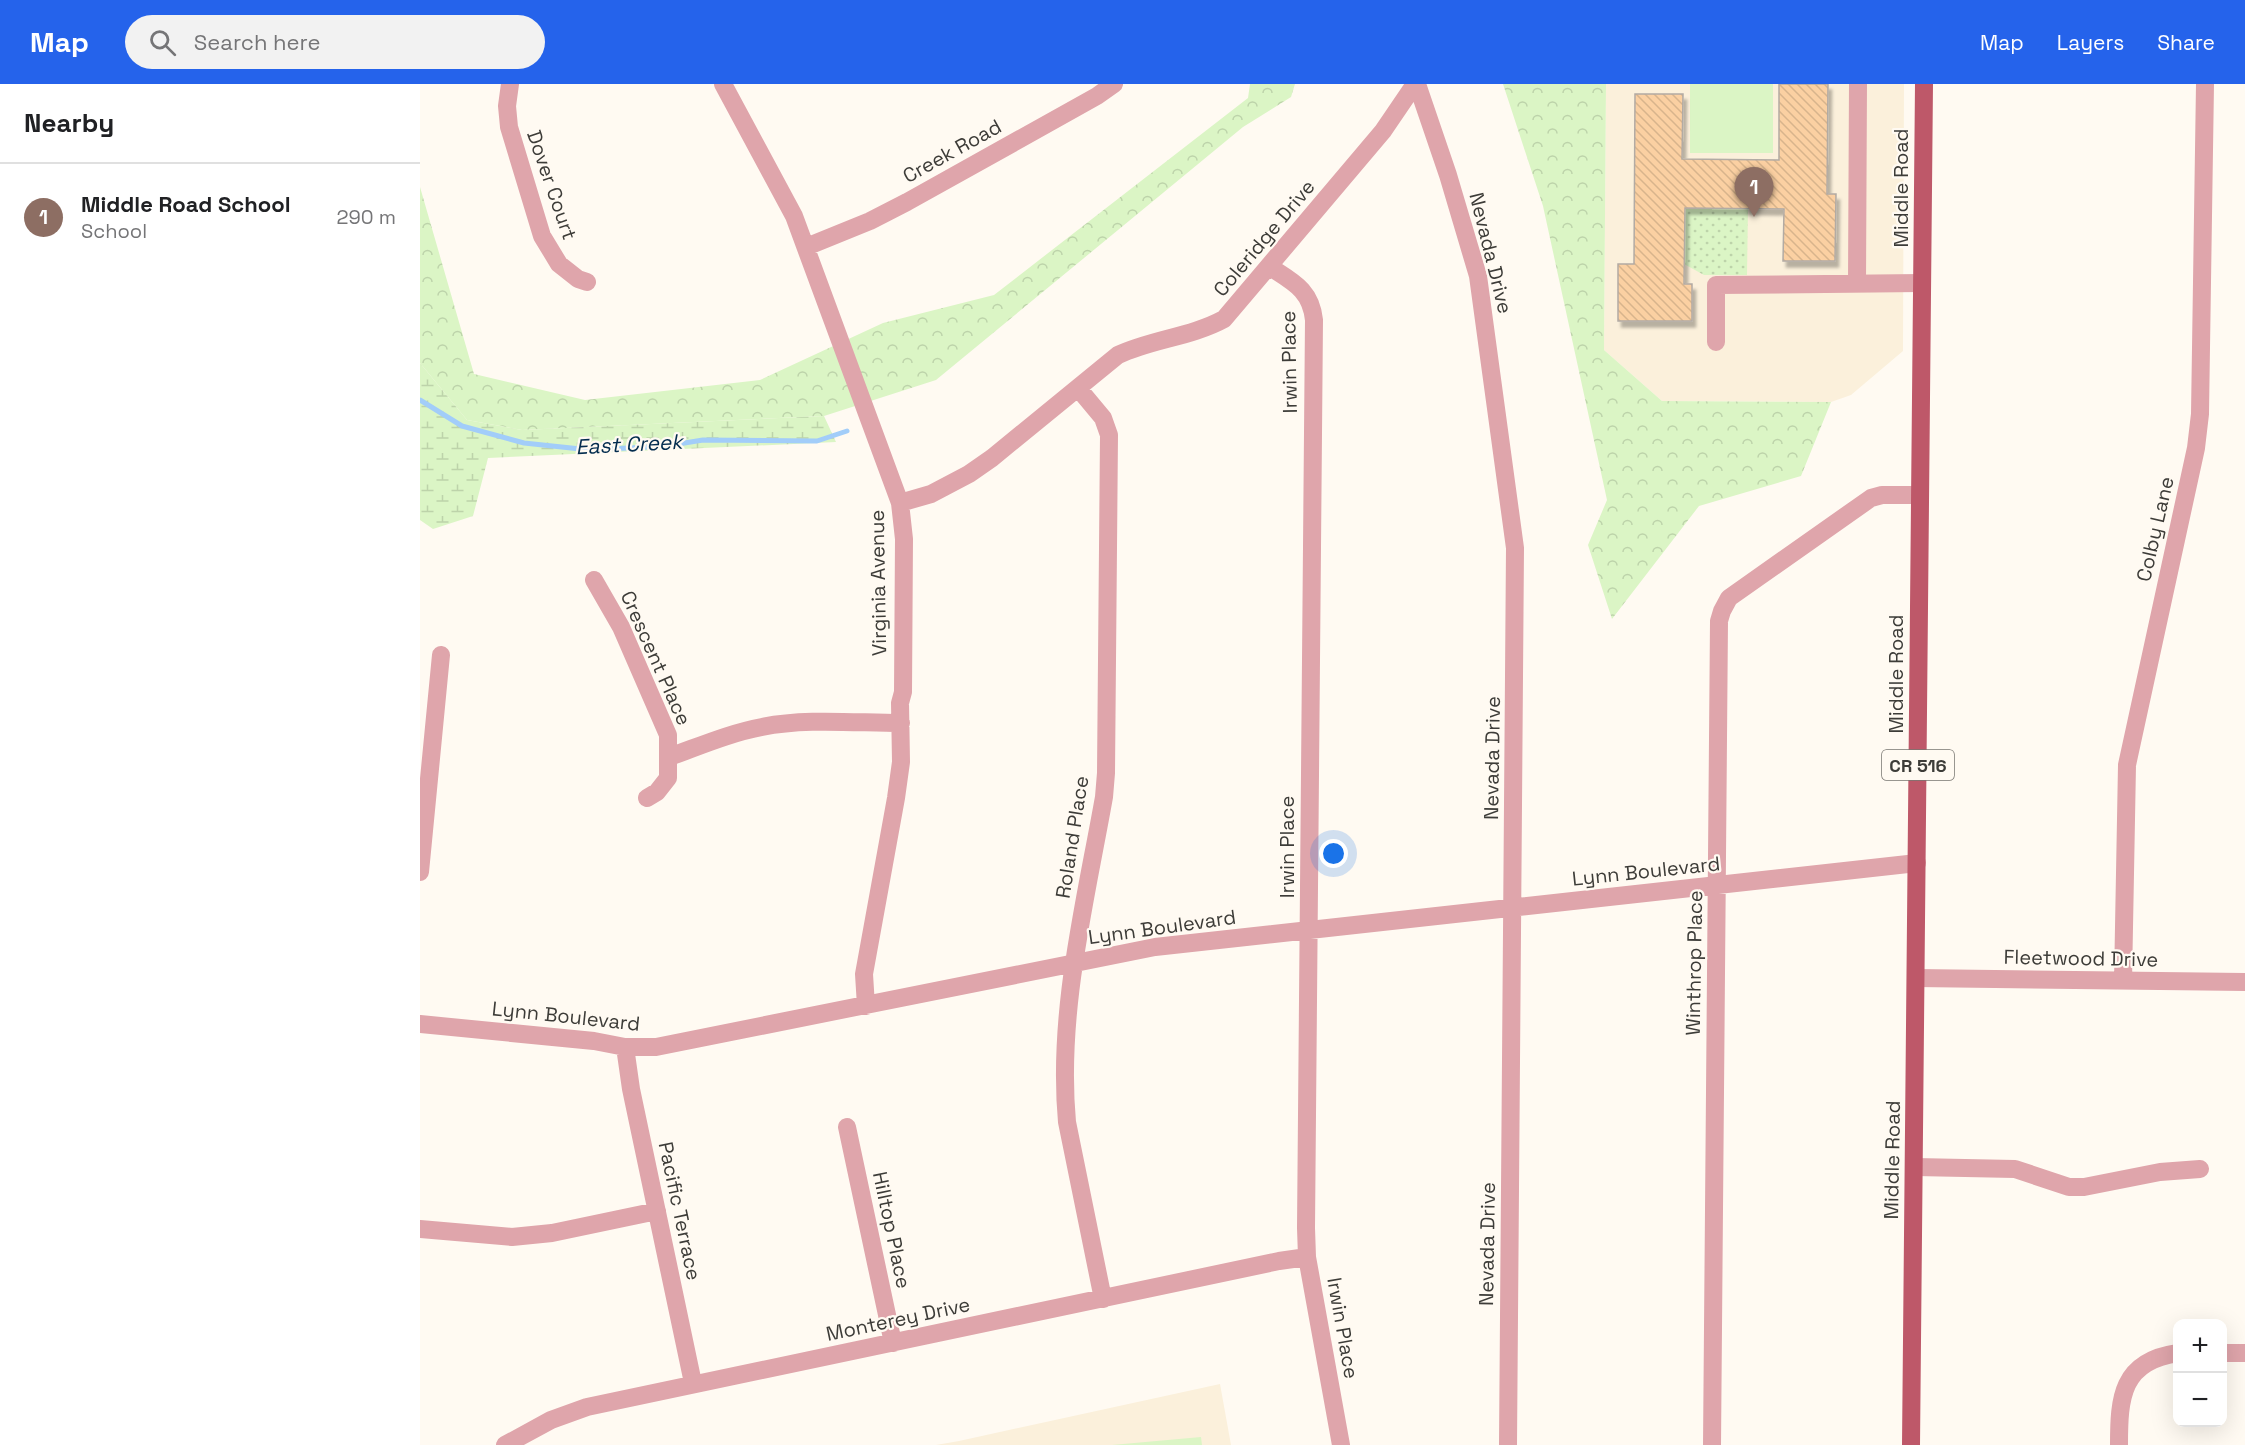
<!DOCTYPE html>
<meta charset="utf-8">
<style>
body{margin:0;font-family:"Space Grotesk",sans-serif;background:#f2f2f2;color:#202124}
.controls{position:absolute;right:18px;bottom:18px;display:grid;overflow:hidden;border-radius:12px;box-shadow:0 6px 24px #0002}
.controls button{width:54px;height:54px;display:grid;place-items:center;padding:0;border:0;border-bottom:2px solid #e0e0e0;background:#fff;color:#202124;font:30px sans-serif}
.you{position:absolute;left:914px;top:770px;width:21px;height:21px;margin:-15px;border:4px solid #fff;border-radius:50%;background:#1a73e8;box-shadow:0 0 0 9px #1a73e833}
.badge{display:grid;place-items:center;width:39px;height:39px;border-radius:50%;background:#2563eb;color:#fff;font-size:20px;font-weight:700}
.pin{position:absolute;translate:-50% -50px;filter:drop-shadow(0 2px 3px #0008)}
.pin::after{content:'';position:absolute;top:32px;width:21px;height:18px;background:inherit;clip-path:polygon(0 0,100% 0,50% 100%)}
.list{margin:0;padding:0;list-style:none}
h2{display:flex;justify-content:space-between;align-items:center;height:78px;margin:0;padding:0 24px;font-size:26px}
h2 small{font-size:20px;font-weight:400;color:#757577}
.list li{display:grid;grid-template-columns:39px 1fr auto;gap:18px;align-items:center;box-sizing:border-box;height:108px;padding:0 24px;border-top:2px solid #e0e0e0}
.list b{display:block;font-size:22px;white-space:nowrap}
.list p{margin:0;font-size:20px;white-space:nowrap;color:#757577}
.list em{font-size:20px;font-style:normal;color:#757577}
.icon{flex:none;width:33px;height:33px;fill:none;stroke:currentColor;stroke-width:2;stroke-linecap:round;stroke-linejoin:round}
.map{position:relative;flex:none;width:1825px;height:1361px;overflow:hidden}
header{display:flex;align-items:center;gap:36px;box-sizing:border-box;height:84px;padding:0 30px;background:#2563eb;color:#fff}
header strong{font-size:28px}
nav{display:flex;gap:33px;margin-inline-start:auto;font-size:21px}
.search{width:420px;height:54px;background:#f2f2f2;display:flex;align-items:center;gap:15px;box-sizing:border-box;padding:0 21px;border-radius:33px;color:#757577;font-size:22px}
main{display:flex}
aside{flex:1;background:#fff}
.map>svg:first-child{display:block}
.education{fill:#fbf0db}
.grass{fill:url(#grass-dots)}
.forest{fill:url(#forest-crowns)}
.wetland{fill:url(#wetland-marsh)}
.park{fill:#dbf5c5}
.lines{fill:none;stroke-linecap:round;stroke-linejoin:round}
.stream{stroke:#a2cdf9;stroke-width:5}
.building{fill:url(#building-back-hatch);stroke:#b2aba4;stroke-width:1.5;filter:url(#shadow)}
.minor{stroke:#dfa5ab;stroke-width:18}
.major{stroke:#be5869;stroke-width:18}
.labels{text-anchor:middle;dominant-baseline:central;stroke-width:4.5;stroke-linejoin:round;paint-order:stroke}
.shield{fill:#fffaf2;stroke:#777570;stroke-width:1.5}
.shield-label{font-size:18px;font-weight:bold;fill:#3d3c38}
.street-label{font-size:20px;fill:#3d3c38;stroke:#fffaf2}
.water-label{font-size:21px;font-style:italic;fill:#032c4e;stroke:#fffaf2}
</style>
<header>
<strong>Map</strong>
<div class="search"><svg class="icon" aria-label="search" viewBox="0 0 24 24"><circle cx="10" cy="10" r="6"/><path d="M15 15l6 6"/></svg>Search here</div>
<nav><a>Map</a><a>Layers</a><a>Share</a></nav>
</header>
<main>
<aside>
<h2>Nearby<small></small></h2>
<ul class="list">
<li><span class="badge" style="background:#8d6e63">1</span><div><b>Middle Road School</b><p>School</p></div><em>290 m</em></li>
</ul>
</aside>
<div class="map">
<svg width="1825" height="1361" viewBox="0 0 1825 1361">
<defs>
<pattern id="grass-dots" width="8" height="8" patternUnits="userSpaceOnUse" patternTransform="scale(1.5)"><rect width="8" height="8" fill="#dbf5c5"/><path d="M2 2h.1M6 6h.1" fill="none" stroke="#bdd3aa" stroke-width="1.8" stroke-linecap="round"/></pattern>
<pattern id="forest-crowns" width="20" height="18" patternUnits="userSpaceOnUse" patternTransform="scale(1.5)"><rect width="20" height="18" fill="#dbf5c5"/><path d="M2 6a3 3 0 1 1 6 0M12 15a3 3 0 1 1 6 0" fill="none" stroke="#bdd3aa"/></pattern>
<pattern id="wetland-marsh" width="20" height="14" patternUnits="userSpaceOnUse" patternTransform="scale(1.5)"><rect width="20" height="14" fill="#dbf5c5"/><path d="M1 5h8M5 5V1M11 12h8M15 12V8" fill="none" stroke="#bdd3aa"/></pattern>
<pattern id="building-back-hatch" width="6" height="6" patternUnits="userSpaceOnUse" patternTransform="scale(1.5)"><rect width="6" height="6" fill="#fbd0a2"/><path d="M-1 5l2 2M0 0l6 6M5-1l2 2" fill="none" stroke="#d8b48c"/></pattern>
<filter id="shadow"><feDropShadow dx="3.5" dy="6" stdDeviation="1.5" flood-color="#0004"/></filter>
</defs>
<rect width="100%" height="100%" fill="#fffaf2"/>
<!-- education -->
<path class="education" d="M1186,0H1484L1483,267L1431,311L1411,318L1242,317L1184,266Z
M800,1300L811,1361H516L539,1357Z"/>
<!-- grass -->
<path class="grass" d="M1265,124H1328L1327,191H1284L1264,180Z"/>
<!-- forest -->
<path class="forest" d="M830,0H875L871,13L823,43L516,296L404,332L102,346L47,336L0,279V103L54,290L165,316L340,296L463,239L574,211L828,14Z
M1083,0H1186L1184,266L1242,317L1411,318L1381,392L1279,422L1192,535L1168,461L1187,416L1123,122Z"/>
<!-- wetland -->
<path class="wetland" d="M0,279L47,336L102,346L404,332L416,358L68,374L53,432L13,445L0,436Z"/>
<!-- park -->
<path class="park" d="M1270,0H1353V69H1270Z
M781,1353L782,1361H692Z"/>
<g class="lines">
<!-- stream -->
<path class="stream" d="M0,316L42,342L104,359L170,366L246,362L283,356L397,357L427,347"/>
</g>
<!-- building -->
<path class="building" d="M1359,0H1408L1407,110H1416L1415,177H1363L1364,125L1265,124L1264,200H1272V237H1198V180H1214L1215,10H1263L1262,75L1359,76Z"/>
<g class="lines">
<!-- minor -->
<path class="minor" d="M90,0L87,22L89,43L122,152L139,180L158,195L167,198
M303,0L374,132L480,419L484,455L483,608L480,619L481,678L476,714L444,890L446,922
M997,0L1028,91L1058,192L1095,464L1088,1361
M386,163L450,137L487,118L677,12L694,0
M850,183C873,198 891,206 894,236L886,1144L887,1173L921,1361
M1437,199L1438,0
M1296,258V201L1502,199
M658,304L683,334L689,351L686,689L684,713C665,820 637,929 647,1038L683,1215
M480,419L511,410L549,390L572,374L698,271C732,255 771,253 804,235L963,47L995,0
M174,496L201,543L248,651V694L237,708L227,714
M249,673C280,662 310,649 342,643C385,634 436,639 481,639
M0,788L21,571
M1496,894L1825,898
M1703,897L1707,681L1776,364L1780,330L1785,0
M0,940L174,957L205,963H236L735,863L1497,779
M205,963L211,1005L273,1299
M427,1043L473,1259
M1495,1083L1595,1085L1649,1103H1664L1740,1088L1780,1085
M0,1145L92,1153L132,1149L237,1127
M1802,1269H1825
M85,1361L131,1336L167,1323L859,1177L887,1173
M1292,1361L1299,537L1302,527L1309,514L1451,414L1462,411H1500
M1699,1361C1699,1314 1701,1277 1758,1269"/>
<!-- major -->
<path class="major" d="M1491,1361L1504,0"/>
</g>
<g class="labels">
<!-- shield labels -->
<rect class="shield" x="1462" y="666" width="72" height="30" rx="4.5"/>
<g class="shield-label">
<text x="1498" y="681">CR 516</text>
</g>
<!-- street labels -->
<g class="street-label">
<text transform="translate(532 67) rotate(-29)">Creek Road</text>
<text transform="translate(132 101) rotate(71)">Dover Court</text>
<text transform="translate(1481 104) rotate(-90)">Middle Road</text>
<text transform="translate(844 154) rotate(-50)">Coleridge Drive</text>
<text transform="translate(1071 169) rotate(76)">Nevada Drive</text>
<text transform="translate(869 278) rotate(-91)">Irwin Place</text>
<text transform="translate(1735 445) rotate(-77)">Colby Lane</text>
<text transform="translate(458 499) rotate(-91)">Virginia Avenue</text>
<text transform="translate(236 574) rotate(66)">Crescent Place</text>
<text transform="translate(1476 590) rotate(-90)">Middle Road</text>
<text transform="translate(1072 674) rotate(-89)">Nevada Drive</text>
<text transform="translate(652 753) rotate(-81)">Roland Place</text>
<text transform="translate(867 763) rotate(-90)">Irwin Place</text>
<text transform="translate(1226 787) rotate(-6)">Lynn Boulevard</text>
<text transform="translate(742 843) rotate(-8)">Lynn Boulevard</text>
<text transform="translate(1661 874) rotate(1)">Fleetwood Drive</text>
<text transform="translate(1274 879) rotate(-89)">Winthrop Place</text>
<text transform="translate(146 932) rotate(6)">Lynn Boulevard</text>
<text transform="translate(1472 1076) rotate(-89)">Middle Road</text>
<text transform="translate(260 1127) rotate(78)">Pacific Terrace</text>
<text transform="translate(472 1146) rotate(78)">Hilltop Place</text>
<text transform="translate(1067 1160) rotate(-89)">Nevada Drive</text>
<text transform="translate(478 1235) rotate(-12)">Monterey Drive</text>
<text transform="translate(923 1244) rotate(80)">Irwin Place</text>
</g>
<!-- water labels -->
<g class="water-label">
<text transform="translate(209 360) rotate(-3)">East Creek</text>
</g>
</g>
</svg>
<div class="controls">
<button>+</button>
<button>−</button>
</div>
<div class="you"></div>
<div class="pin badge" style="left:1334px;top:133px;background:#8d6e63">1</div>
</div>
</main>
